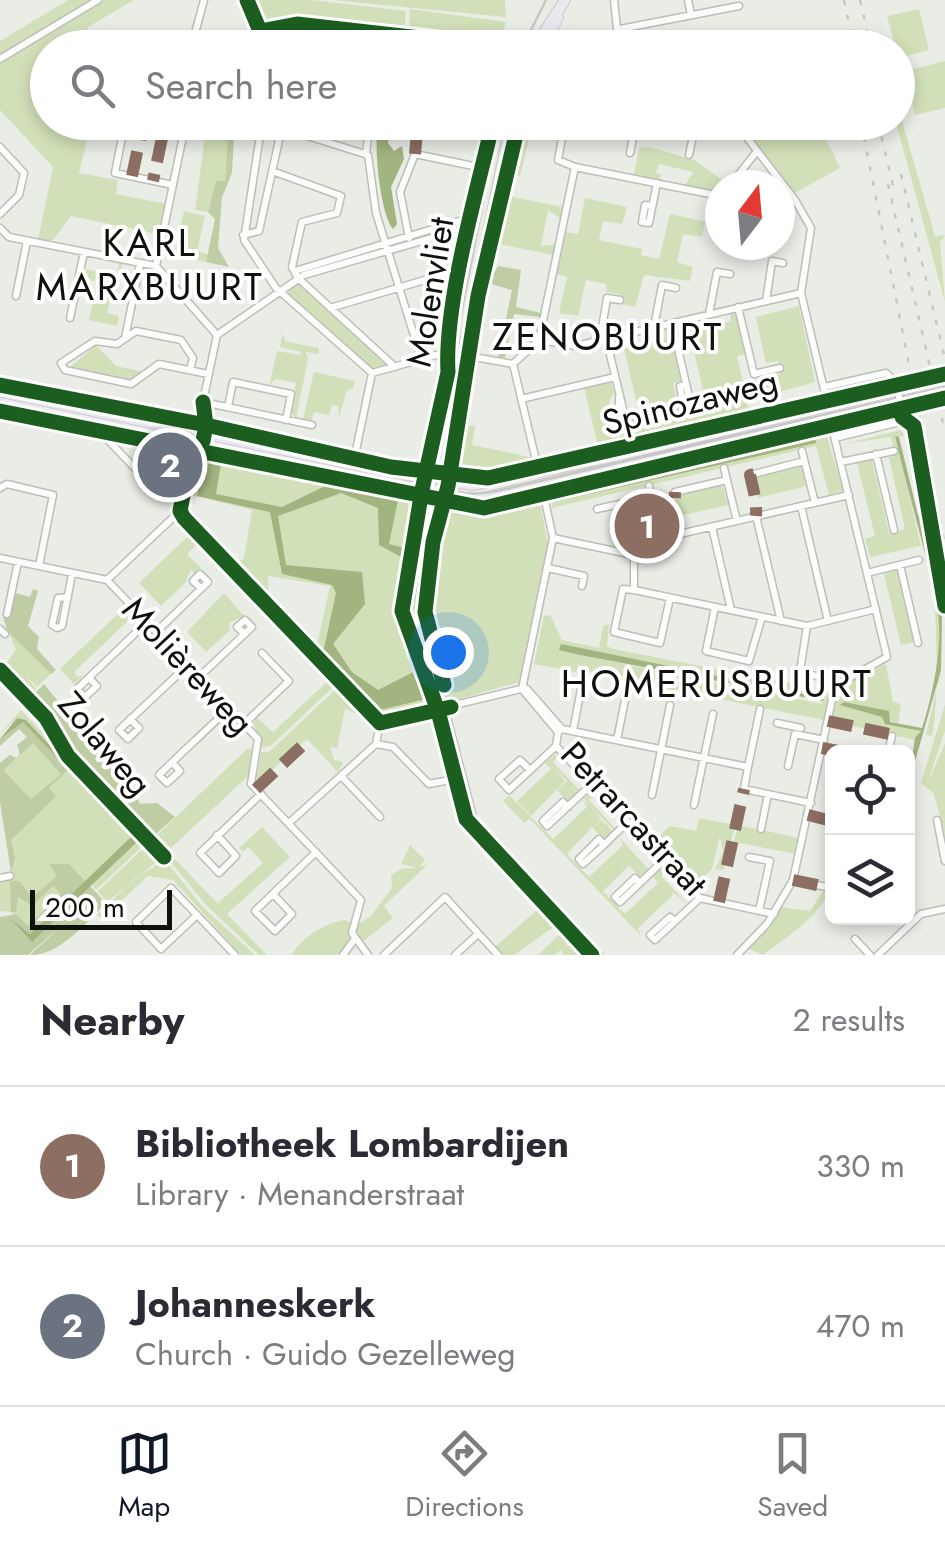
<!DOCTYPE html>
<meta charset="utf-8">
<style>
body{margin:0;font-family:Jost,sans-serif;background:#f7f7f7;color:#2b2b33}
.controls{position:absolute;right:30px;bottom:30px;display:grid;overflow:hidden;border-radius:15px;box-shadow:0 5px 15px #0003}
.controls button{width:90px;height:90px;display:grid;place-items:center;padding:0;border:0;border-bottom:2px solid #e1e1e2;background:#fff;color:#2b2b33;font:50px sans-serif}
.compass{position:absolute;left:705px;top:170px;width:90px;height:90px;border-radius:50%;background:#fff;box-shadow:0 5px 15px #0003;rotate:16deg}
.scale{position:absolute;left:30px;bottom:25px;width:142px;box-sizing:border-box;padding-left:10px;border:5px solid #0f110c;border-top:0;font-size:28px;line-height:35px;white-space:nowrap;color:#0f110c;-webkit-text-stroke:8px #fff;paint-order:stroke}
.you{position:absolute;left:448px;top:652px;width:35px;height:35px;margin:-25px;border:8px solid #fff;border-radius:50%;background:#1a73e8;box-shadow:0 0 0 15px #1a73e833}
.badge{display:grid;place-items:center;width:65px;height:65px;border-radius:50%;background:#111827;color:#fff;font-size:32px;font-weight:700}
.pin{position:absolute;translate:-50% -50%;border:5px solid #fff;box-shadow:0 2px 10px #0006}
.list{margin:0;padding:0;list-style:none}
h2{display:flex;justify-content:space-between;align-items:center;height:130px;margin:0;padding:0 40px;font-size:42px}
h2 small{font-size:32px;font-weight:400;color:#7c7c81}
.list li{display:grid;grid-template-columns:65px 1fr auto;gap:30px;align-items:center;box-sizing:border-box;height:160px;padding:0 40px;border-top:2px solid #e1e1e2}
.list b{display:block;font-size:38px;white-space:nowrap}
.list p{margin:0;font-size:32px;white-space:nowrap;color:#7c7c81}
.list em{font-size:32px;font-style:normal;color:#7c7c81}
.icon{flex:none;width:55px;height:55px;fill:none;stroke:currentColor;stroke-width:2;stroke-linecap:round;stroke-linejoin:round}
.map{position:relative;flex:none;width:945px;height:955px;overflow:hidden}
.search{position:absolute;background:#fff;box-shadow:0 5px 15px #0003;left:30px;right:30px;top:30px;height:110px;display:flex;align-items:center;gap:25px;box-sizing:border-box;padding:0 35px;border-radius:55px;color:#7c7c81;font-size:38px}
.sheet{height:450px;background:#fff}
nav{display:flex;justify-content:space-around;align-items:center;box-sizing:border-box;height:140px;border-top:2px solid #e1e1e2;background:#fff;font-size:28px;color:#7c7c81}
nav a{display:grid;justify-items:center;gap:5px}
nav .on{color:#111827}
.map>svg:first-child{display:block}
.green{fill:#d2e0b9;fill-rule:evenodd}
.forest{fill:#becda3}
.water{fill:#a2b480}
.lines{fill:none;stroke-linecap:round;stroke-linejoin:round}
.minor-casing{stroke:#bcbeb9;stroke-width:9}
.major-casing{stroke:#c8c8c6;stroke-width:12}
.minor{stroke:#fcfcfb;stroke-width:6}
.major{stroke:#e8e9ee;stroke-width:10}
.tram{stroke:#c7c8c6;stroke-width:2.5}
.rail{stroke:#c7c8c6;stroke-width:2.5;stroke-dasharray:5 10;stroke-linecap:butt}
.minor-bridge-casing{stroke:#bcbeb9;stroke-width:9;stroke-linecap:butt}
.minor-bridge{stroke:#fcfcfb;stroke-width:6}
.quiet{stroke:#8d6e63;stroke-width:12;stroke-dasharray:25 12;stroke-linecap:butt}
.cycleway-casing{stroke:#fff;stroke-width:21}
.cycleway{stroke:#1b5e20;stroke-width:15}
.labels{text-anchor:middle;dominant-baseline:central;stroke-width:8;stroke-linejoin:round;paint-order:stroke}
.street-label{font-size:35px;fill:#0f110c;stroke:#fff}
.neighbourhood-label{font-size:38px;letter-spacing:2.5px;fill:#0f110c;stroke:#fff}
</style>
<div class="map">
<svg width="945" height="955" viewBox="0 0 945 955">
<rect width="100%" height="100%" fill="#eaece6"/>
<!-- green -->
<path class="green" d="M68,0H134L88,27L84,47L48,48V122L91,123L79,173L118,180L116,194L166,204L157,234L71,216L53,240H38L53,167L0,110V41Z
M254,0H312L406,11L404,31L293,20L266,24Z
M332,0H505L506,17Z
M410,9L506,22L502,36L459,39L409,34Z
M919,9L929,50L898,58L887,16Z
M945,61V108L915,115L905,71Z
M898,107L935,236L945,235L940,243L945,302L896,123Z
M520,123H533L520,176L511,174L492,262L485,275Z
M749,123C807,123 815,110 840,168L793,194L743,129Z
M206,129L228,134L225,182H216L208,212L195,210Z
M650,147L694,160L730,185H720V193L685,185L693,172L659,164L656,173L661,175L660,180L634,174L639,148Z
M509,196L562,207L560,218L548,210L541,246L555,244L553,255L499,244Z
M585,198L627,207L622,224L603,221L599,240L642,249L641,255L659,259L670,214L705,222L702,237L683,234L677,262L693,267L690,281L644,275L635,307L620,304L621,295L607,292L606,284L586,280L578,316L559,313L567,277L557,274L566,232L578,234Z
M184,211L205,216L197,251L208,254L206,262L170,254L171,248H176Z
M119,264H122L115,302L110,301L107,313L119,316L117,326L89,320L97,283L110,286L112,279L99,276L94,281L82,275L84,269L116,276Z
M295,285H302L389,365L371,368L289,295L288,289Z
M799,306L815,382L747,401L749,412L685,427V434L544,467L542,457L598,447L584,387L611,381L614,393L609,401L614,422L652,414L649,403L637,404L624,349L665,337L664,330H669L681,381L673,383L679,409L718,401L715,388L703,390L690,334L731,321L730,314H737L746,354L737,356L743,382L780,374L778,361L766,363L756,317Z
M283,333L285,341L319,348L318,354L306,352L308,359L296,418L290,411L296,383L275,379L269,386L277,351L300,355L301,352L280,347Z
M96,345L116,366L144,372L130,382L68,369Z
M314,372L355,381L353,388L347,390L339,417L338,406L332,405L329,415L314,412L311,421L303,419Z
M906,419L914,433C929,509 945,667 932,736L926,735L941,670L942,610L926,524L918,515L927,513L910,431L904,432Z
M471,425L475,426L472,445L529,457V464L482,472L454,470L458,432Z
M825,430L843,491L829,495L816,446L552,508L554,486L749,440L785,441Z
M901,430L904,436L895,437L921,546L870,557L865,539L875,536L857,463L872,460L889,533L905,529L889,458L895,455L891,437L844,444Z
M197,451L451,505H476L538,493L548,544L519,682L382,721L316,650L330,586L268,576L269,601L236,564L244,558L252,510L187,494Z
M801,466L807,486L758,498L752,477Z
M722,484L728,505L679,516L674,495Z
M192,532L200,541L187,554L201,568L195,574L191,570L185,583L161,606L139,583Z
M897,570L915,642L901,645L884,574Z
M224,593L244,616L229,623L230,630L206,652L187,632Z
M126,606L139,620L136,623L130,619L74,672L78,677L84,675L74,684L60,669Z
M550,615L562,640L599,648L603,626L609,624L607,646L613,649L799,685L798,689L830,692L824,720L607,677L579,668V662L576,672L534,664L544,616ZM560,645L821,697L822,704L580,655Z
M0,616L8,632L51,674L37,687L25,675L36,689L28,697L2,670L16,649Z
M886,664L893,702L901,704L898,724L888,720L890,713L883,722L920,731L915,740L832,721L839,688Z
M330,679L335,685L272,745L262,748L253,722L257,718L273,732Z
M338,687L358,707L357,714L345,709L337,748L330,747L334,760L343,762L338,772L307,739L256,784L261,752H269Z
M945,704V731L927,784L945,743V837L934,794L921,783Z
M21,710L50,741L54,736L67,756L148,841L96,890L92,885L139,839L26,720L17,718L0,734Z
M32,742L63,775L69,769L132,837L30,934L11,912L0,911V881L11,877L8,842L48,789L46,786L31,799L4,769Z
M248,748L254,750L248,776L170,849L155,837Z
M555,754L558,757L553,762L579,790L586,787L580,794L571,786L579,795L567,801L557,790L567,781L550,764L565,781L531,816L517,801L551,769L545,763Z
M591,792L594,795L589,800L615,828L623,825L616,832L591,807L601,819L594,827L602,820L615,833L603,839L592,827L567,854L589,877L623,845L619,837L650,871L639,877L630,866L633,862L603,891L625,914L658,883L653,876L662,868L666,871L661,876L688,904L671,891L673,895L638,928L641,936L530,819L524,823L503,801L509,795L553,839L587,807L582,799L590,806L584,798Z
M699,818L735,825L724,870L715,869L723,852L720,836L712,869L696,885L653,842L670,826L696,831Z
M738,825L800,838L796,854L734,842Z
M262,827L290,857L227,914L267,955H259L206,905L167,857L170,854L225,911L218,903L263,863L248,847L243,852L239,848Z
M149,843L160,859L107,902L98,891Z
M410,845L425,860L419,867L428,864L384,906L393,918L362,942L356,934L358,924L370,917L392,888L391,875L401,869L418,868L401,864Z
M165,860L202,906L255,955H241L173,880L148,876L102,919L97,915L134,879Z
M827,885L831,886C823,914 786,938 763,955L750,949L740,955L781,907L810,911Z
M535,898L573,937L563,948L574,939L589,955H564L561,950L555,955H538L561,933L555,926L514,955H503L495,947L538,909L532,902Z
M345,920L351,923L350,940L337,955H292C300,938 327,922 345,920Z"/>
<!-- forest -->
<path class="forest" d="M228,134L234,136L232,173L222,197L218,248L229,267L206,262L215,219L208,212L216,181H225Z
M498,266L521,270L516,307L541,313L540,317L514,314L505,358L498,357L512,290L488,283Z
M33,589L38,591L28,626L39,637L37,649L56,670L51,674L8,632L3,617L11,614L15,593L30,597Z
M44,684C75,725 120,759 140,804L157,803L175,817L149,840L68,754L30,698Z
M22,721L69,769L49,788L56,796L11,840L15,858L11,872L0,802V763L10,755L16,758L4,770L31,799L61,774L33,743L20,755L17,745L27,737L19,729L0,746V739Z
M49,864H69L86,882L30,934L10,918L33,941L90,886L106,903C85,923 61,955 30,955L70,918L28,955H0V917L16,914L28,926L61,894L53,886L32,906L18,897L16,912H11L10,881H19L32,897L57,876Z"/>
<!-- water -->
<path class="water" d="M379,123H395L400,140L389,134L388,143L394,151L402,146L404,159L391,187L397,224L393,229C381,216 372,142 379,123Z
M895,436L899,437L918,515L926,524L942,610L941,670L908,786L915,738L921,731L885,724L882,717L840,705L844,702L889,711L890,722L922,728C933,695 944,642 937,607C926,550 908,494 895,436Z
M815,437L816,443L554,502L555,497Z
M204,459L221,463L216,494L282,507L327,485L398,500L389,544L405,548L403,558L379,545L378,508L341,493L278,516L286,565L362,572L365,604L333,644L352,672L378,690L417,670L426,699L380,710L323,653L336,593L332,585L282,574L270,512L197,496Z
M561,644L821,697L824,701L580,655L559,650Z
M17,718L26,720L139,840L32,942L10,918L30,934L132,836L23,722L0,739Z"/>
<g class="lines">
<defs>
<path id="minor" d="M247,0L264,48
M614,0L619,48
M688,0L691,15
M620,29L739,6
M260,31C323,15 390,38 454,42C487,44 523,32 554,48
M109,48L120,36L174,48
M191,48L204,0
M300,48L306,40L368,48
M404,48L405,36
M0,59L98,0
M125,122L115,173L173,185
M262,122L244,240L276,288L372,373
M735,122L795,200L811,228L801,293L828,406
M282,128L368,155L376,213L421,358
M0,147L24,173L19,195L0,214
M366,153L370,122
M630,153L636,122
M689,155L696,122
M575,167L720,196
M272,171L341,196L337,213L302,222L292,267L298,278L395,367
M732,183L757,151
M652,206L645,205L642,222L649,223L657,183
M780,206L793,197
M0,228L9,237L156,266
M243,235L259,231L283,122
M409,238L400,192L415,154L483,168
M156,266L186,122
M156,266L217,335
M295,271L472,217
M16,296L27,241
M766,301L772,261L783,263
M738,307L754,374L780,368
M330,308L462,269
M709,314L717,272L730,274
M70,318L84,252
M672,323L690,401
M654,327L662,285L676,288
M125,338L140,264
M606,338L625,417
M539,340L575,167L558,160L565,122
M600,340L607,298L620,300
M447,352L493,122
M513,364L539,340L576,346L801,293
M190,370L193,358L181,340L136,331L117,344L95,341L61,363L65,370L131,384L159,364L208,374
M372,373L447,352L513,364L539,473
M686,384L680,386L683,403L717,395
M824,387L886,373L896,382
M619,397V418L651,411
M521,399L615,377
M203,402L312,425
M228,407L233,382L291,394L286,420
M104,436L151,485L183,495
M235,438L244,432L348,453L363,466
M835,438L896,423L902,411
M802,451L815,503
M876,454L894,530
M355,455L372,373
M841,462L894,451
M724,468L737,521
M754,474L804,461
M649,486L661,538
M0,488L7,484L53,495L39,566
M675,492L727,480
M433,493L408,611L450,744
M438,494L421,617L475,825L599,955
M801,506L828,621
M597,509L652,497
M756,516L781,621
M712,527L731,610
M553,538L634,555
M634,555L649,541L849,495
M0,558L107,580L258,739L251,784L361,900L352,933L368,955
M900,565L918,643
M548,568L584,576L582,586
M867,573L919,560
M107,580L180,511
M634,590V555
M68,597L58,598L52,625L57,628L62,626L72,574
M670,598L660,643L614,632L623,589L634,590L807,626L876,609
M715,607L706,651L749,661L762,617
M7,614L18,562
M807,626L800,671L838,683
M0,629L5,634
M156,632L208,582L200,574L193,581L201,588
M199,677L252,627L245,620L237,627L245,634
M89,678L97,686L85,697L77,689L146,623
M522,689L553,538L542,487
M522,689L558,732
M527,689L562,729
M130,719L139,728L128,739L119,730L188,665
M380,723L180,511L217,335L304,275L470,227
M380,723L525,688
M777,723L801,728
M244,724L289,681L262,653
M573,731L581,689
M558,732L556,746L700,898L774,914
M558,732L562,729L748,767L744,789L811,803
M617,740L626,695
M376,744L393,747L429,784L460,778
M822,748L843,752
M888,752L892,736
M172,762L180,771L167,783L159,775C182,752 206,731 229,708
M788,766L795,734L824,740
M748,767L760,709
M530,770L520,760L499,779L509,790L556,746
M342,777L380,817
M652,795L670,705
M694,805L713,714
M568,807L563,802L543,821L547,826L592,784
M808,815L832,821
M937,820L945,861
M289,823L376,744L380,723
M761,829L768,794
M217,835L236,856L219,873L200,853L261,794
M604,845L599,839L579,859L583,864L604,845L616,833L628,822
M749,857L770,861L759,911
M0,878L10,876
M793,880L826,887
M640,883L635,878L615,897L620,902L664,860
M171,888L197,915L161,949L136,922Z
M273,894L292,914L275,931L255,911L316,852
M197,915L235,955
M675,921L670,917L650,935L655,940L700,898
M855,939L870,955
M343,955L354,940
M384,955L445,897L498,955
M455,955L478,934
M737,955L767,924L793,880L835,686L887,657L830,419
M878,955L921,914L945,909"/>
<path id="major" d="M534,48L565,0
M543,48L558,17
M0,392L400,474L473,485L621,455L945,379
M0,403L474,500L945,393
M436,482L511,122"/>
</defs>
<!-- minor casing -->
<use href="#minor" class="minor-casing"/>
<!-- major casing -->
<use href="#major" class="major-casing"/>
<!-- minor -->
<use href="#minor" class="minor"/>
<!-- major -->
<use href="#major" class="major"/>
<!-- tram -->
<path class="tram" d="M522,48L546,0
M499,122L431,466C432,499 473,495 497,491L945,387"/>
<!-- rail -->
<path class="rail" d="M844,0L854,48
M860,0L871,48
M861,122L945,546
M878,122L895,194
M901,174L945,359
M888,184L945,432"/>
<defs>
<path id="minor-bridge" d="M896,382L902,411"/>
</defs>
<!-- minor-bridge casing -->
<use href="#minor-bridge" class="minor-bridge-casing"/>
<!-- minor-bridge -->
<use href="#minor-bridge" class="minor-bridge"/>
<!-- quiet -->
<path class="quiet" d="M133,48L134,39
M415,154L418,122
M132,176L142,129L163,133L153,181
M754,474L750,475C753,489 757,501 756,516
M674,535L675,492
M828,721L899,736
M822,748L843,752
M256,789L307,741
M808,815L832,821
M793,880L826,887
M719,902L744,789"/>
<defs>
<path id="cycleway" d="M247,0L260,31L297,24L455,42L512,41
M493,122C477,191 444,304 448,372L422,490L402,611L438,711L466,819L592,955
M0,385L206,425L203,441
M203,402L206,425L391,467L488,478L945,374
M0,411L484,508L945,398
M902,417L914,426L945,606
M181,450L189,465L180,511L184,518L380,723L451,707
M0,670L46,718L68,756L164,857
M444,685L425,612L433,542L448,486L478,296L519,122"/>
</defs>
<!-- cycleway casing -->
<use href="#cycleway" class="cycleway-casing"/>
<!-- cycleway -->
<use href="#cycleway" class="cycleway"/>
</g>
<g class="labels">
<!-- street labels -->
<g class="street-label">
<text transform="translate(430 292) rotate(-81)">Molenvliet</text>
<text transform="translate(690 402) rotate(-14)">Spinozaweg</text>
<text transform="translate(188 666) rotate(47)">Molièreweg</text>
<text transform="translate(105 744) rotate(50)">Zolaweg</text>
<text transform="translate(634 819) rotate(47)">Petrarcastraat</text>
</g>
<!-- neighbourhood labels -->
<g class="neighbourhood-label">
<text x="150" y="242">KARL<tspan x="150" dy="44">MARXBUURT</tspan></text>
<text x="608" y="336">ZENOBUURT</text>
<text x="717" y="683">HOMERUSBUURT</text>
</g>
</g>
</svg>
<div class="controls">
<button><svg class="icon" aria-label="locate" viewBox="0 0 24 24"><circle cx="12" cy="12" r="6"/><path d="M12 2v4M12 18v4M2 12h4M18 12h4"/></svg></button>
<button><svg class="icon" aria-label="layers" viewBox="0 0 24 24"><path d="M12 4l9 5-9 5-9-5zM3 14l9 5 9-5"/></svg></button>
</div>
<svg class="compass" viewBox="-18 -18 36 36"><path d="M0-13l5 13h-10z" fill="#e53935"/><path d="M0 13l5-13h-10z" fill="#7c7c81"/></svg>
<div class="scale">200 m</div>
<div class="you"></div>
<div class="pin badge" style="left:647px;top:526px;background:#8d6e63">1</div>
<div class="pin badge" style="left:170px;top:465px;background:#6b7280">2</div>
<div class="search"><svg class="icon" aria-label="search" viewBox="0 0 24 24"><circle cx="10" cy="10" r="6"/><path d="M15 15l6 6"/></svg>Search here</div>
</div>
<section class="sheet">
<h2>Nearby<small>2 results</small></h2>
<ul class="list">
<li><span class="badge" style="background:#8d6e63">1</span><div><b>Bibliotheek Lombardijen</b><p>Library · Menanderstraat</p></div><em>330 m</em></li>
<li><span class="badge" style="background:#6b7280">2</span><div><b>Johanneskerk</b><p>Church · Guido Gezelleweg</p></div><em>470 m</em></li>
</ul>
</section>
<nav>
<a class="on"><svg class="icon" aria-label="map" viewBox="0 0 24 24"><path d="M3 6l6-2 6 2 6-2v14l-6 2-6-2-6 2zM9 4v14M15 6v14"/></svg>Map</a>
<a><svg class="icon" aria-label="directions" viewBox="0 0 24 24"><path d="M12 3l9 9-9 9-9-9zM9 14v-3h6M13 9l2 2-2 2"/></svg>Directions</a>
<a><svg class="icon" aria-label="saved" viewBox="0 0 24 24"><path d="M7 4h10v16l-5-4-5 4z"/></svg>Saved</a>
</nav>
